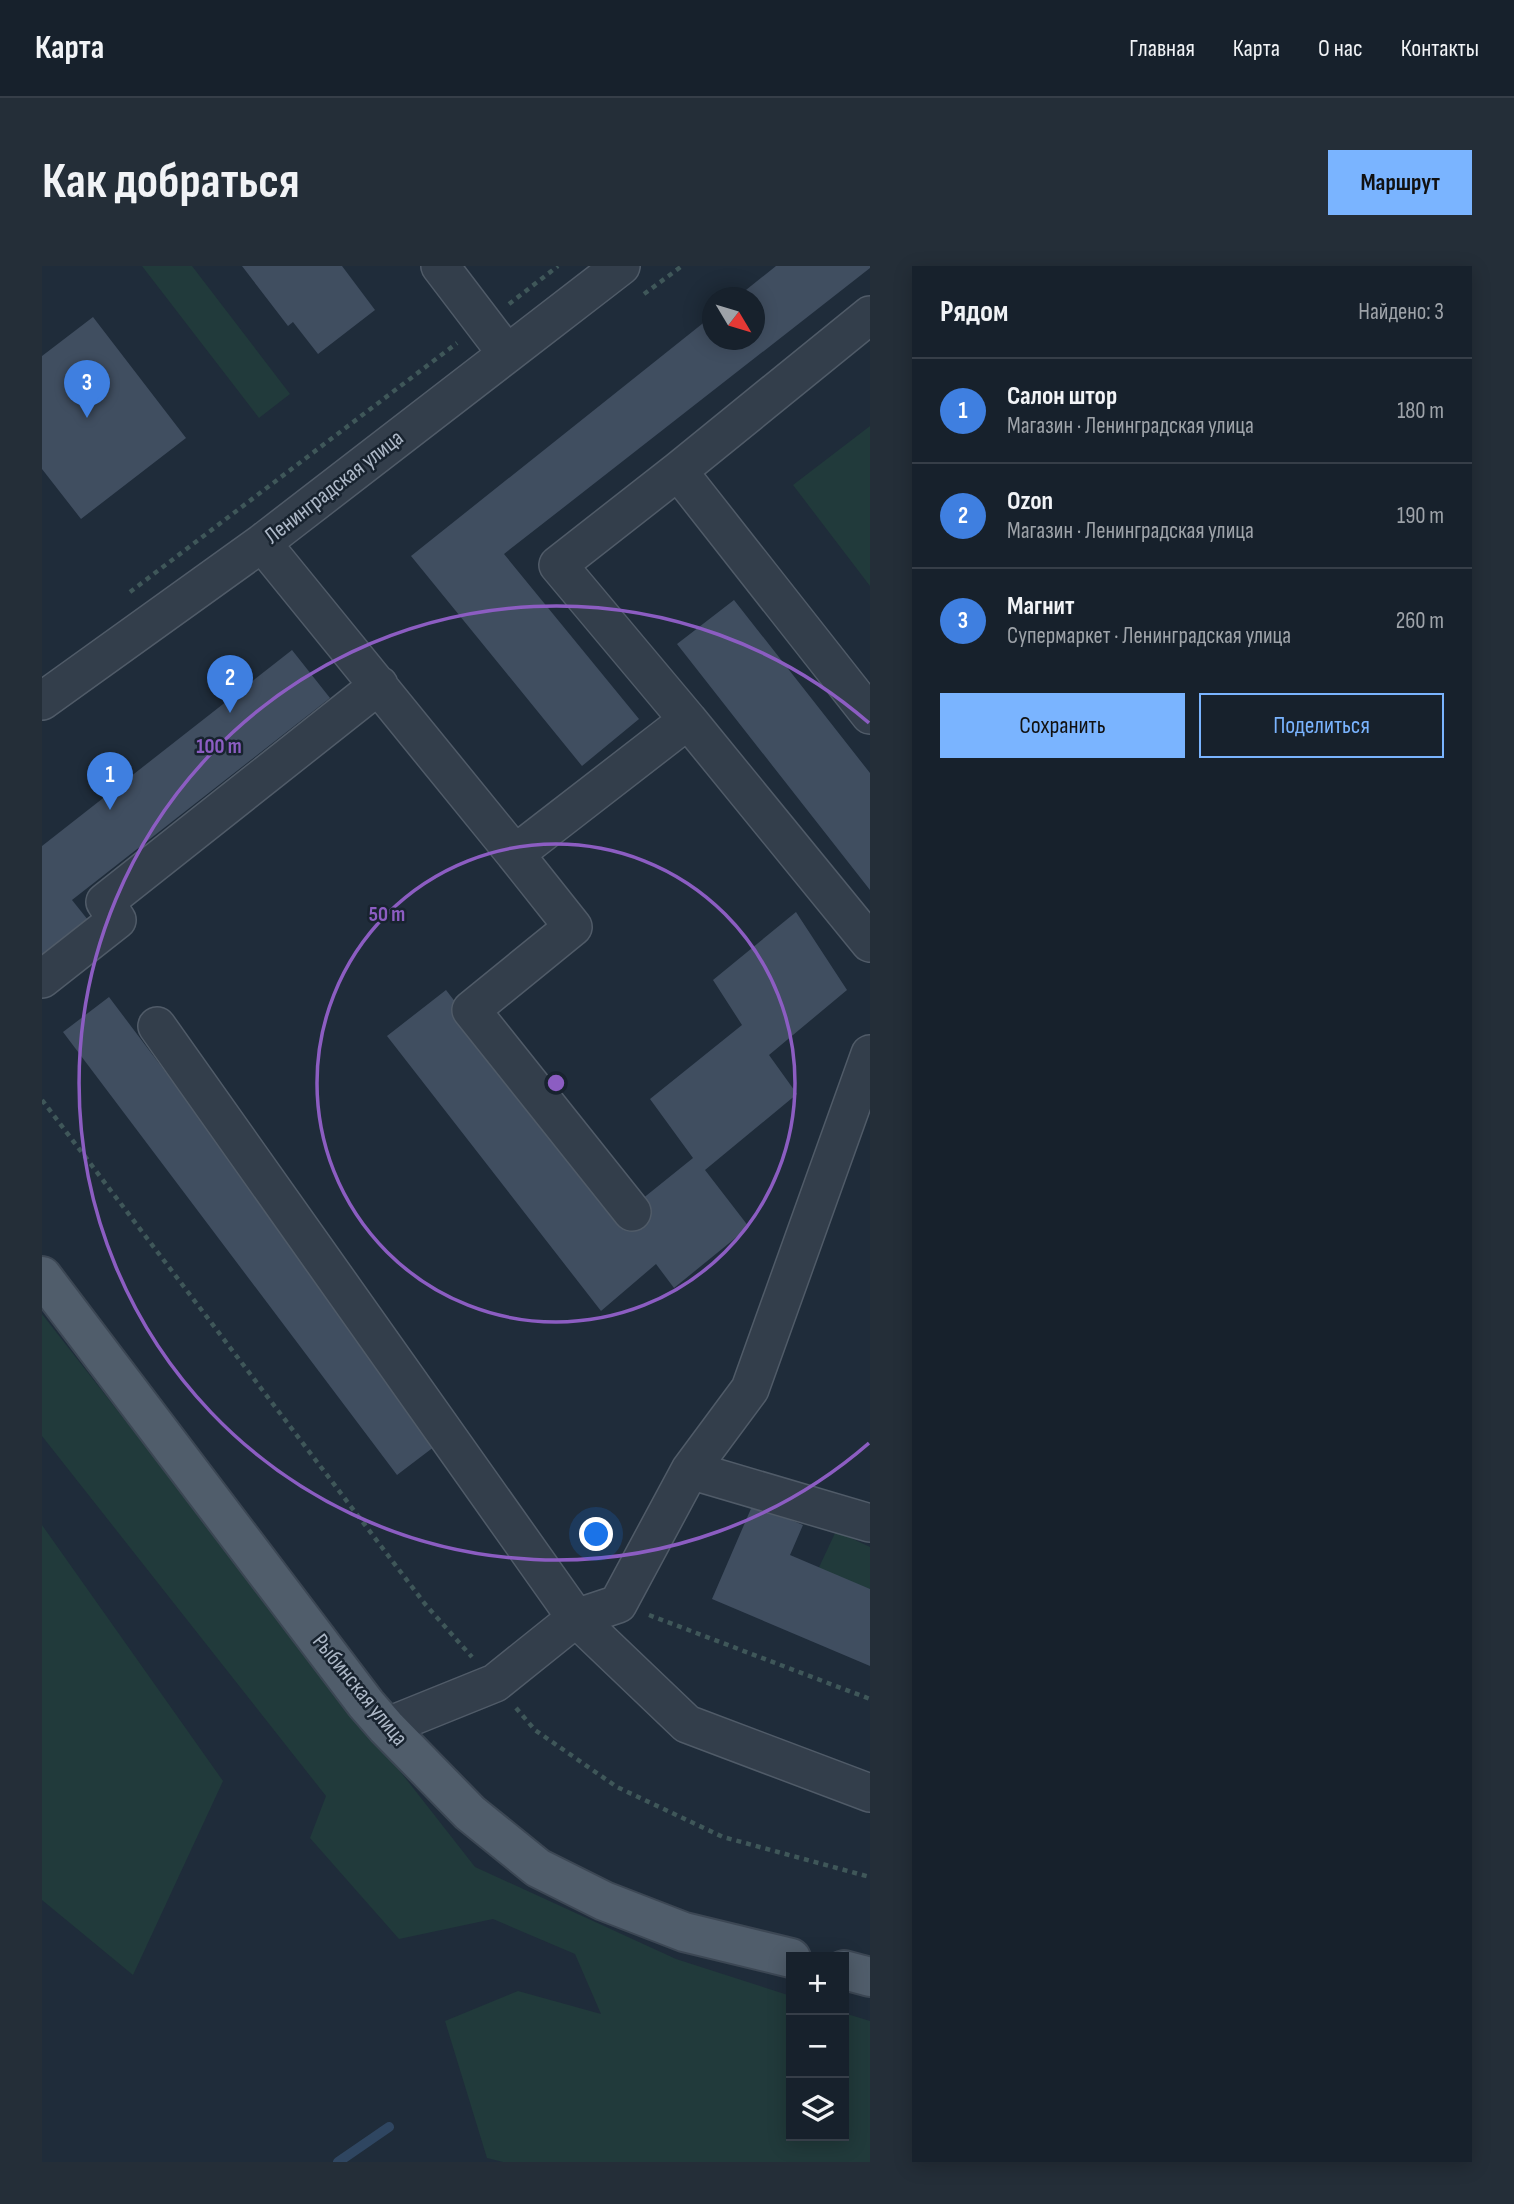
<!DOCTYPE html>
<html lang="ru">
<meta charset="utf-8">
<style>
body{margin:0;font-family:"Sofia Sans Condensed",sans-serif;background:#242e38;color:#f1f3f6}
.controls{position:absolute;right:21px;bottom:21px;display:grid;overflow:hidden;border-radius:0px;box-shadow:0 4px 18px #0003}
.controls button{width:63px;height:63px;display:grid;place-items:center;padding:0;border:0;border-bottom:2px solid #363e48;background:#17212c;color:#f1f3f6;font:35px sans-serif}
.compass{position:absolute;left:660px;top:21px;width:63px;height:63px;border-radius:50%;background:#17212c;box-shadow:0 4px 18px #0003;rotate:128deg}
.you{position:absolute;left:555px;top:1269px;width:24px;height:24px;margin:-18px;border:5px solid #fff;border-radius:50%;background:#1a73e8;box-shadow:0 0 0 10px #1a73e833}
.badge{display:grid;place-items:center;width:46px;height:46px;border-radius:50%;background:#7ab4ff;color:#fff;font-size:23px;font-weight:700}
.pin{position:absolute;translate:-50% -58px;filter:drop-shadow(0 2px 4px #0008)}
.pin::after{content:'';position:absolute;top:37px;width:24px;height:21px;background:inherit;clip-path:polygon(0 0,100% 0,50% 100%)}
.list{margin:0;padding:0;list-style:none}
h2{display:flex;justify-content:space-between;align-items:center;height:91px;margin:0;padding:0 28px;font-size:30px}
h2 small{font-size:23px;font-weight:400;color:#9ea3a9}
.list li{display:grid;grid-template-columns:46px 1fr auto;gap:21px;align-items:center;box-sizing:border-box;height:105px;padding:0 28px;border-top:2px solid #363e48}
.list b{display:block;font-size:26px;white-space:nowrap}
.list p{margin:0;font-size:23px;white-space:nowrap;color:#9ea3a9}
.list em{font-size:23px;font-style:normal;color:#9ea3a9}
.actions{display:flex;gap:14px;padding:21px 28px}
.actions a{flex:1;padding:16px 0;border:2px solid #7ab4ff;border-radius:0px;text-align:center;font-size:24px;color:#7ab4ff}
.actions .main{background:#7ab4ff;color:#111}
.icon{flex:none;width:38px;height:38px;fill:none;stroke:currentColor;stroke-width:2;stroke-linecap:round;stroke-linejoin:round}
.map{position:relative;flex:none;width:828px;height:1896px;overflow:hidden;border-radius:0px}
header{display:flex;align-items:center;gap:42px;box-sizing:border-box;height:98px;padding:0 35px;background:#17212c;border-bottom:2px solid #363e48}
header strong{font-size:33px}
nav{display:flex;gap:38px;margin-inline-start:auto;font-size:24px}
.intro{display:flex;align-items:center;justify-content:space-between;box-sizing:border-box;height:168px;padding:0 42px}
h1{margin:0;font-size:49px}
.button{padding:18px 32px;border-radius:0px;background:#7ab4ff;color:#111;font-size:24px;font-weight:700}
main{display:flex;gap:42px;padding:0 42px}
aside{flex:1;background:#17212c;border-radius:0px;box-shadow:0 4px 18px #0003}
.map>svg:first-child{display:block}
.green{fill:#213a3b}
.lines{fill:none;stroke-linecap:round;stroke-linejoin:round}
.stream{stroke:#2f4661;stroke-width:10}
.building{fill:#404e60}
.minor-casing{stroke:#505b68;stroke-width:40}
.major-casing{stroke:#3c4754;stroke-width:42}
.path{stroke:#3f5759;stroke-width:4.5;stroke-dasharray:5 5;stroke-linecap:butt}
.minor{stroke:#333e4b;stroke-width:37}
.major{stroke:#505d6b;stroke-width:38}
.ring{fill:none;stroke:#8c5dc2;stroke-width:3.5}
.labels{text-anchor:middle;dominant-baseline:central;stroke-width:5;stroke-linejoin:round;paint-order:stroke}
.street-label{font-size:23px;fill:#adb8c7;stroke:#18232f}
.centre{fill:#8c5dc2;stroke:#18232f;stroke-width:3.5}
.ring-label{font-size:21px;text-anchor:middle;font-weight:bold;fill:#8c5dc2;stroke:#18232f;stroke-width:5;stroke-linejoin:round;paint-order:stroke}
</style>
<header>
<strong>Карта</strong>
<nav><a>Главная</a><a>Карта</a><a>О нас</a><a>Контакты</a></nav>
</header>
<div class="intro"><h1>Как добраться</h1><a class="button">Маршрут</a></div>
<main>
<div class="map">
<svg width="828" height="1896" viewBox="0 0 828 1896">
<rect width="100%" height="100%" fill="#1f2c3a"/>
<!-- green -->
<path class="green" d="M100,0H150L248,128L217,152Z
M828,160V320L751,219Z
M0,1048L433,1601L634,1693L749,1730V1870H802V1747L828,1755V1896H461L445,1892L403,1755L476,1725L559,1748L533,1688L451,1653L357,1673L268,1572L284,1530L0,1170Z
M0,1259L181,1515L91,1709L0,1634Z
M794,1265L828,1281V1374L758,1342Z"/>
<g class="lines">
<!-- stream -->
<path class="stream" d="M296,1896L347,1861"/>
</g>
<!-- building -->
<path class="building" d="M200,0H300L333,44L276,88L251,56L246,60Z
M734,0H828V2L462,288L597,453L540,500L369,290L670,50V74H712V32H694Z
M51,51L144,172L39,253L0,203V90Z
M692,334L828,507V624L635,378Z
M250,384L288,432L30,634L46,654L0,690V580Z
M754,646L805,724L727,789L755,828L663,904L707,961L632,1022L614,998L559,1045L345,770L404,724L579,950L651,892L608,833L700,759L671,714Z
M67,731L401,1174L355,1209L21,766Z
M711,1238L761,1259L748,1289L828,1323V1400L670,1333Z"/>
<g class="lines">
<defs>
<path id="minor" d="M398,0L465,88
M828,49L636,205L828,449
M220,277L473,588L646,454L516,299L636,205
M0,435L220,277L579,0
M646,454L828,677
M473,588L531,661L429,744L590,946
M0,713L75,654L63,636L337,419
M115,760L534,1352L645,1458L828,1527
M648,1204L828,1257
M344,1461L453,1417L534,1352L576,1338L648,1204L708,1123L828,788"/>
<path id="major" d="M0,1010L324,1438L344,1461L428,1547L496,1602L562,1635L642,1666L749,1692
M802,1704L828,1711"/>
</defs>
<!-- minor casing -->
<use href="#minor" class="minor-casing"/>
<!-- major casing -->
<use href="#major" class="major-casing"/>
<!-- path -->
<path class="path" d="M602,28L640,0
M467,38L516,0
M88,326L415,77
M0,834L383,1338L430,1391
M607,1349L828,1433
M474,1442L493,1464L575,1521L681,1571L828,1611"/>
<!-- minor -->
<use href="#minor" class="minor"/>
<!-- major -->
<use href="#major" class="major"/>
</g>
<!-- distance rings -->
<g class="ring">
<circle cx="514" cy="817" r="239"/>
<path d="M827 1177A477 477 0 1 1 827 457"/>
</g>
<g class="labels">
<!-- street labels -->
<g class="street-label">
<text transform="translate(292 221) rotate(-38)">Ленинградская улица</text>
<text transform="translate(318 1424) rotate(51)">Рыбинская улица</text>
</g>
</g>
<circle cx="514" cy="817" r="10" class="centre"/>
<g class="ring-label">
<text x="177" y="487">100 m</text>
<text x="345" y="655">50 m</text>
</g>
</svg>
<div class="controls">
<button>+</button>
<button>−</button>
<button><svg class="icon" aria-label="layers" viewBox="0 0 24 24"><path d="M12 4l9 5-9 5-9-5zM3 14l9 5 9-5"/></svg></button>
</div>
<svg class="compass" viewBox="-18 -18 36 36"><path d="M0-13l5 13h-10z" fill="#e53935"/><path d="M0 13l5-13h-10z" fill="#9ea3a9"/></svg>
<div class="you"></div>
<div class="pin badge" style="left:68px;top:544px;background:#3f7fe0">1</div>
<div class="pin badge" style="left:188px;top:447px;background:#3f7fe0">2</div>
<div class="pin badge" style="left:45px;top:152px;background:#3f7fe0">3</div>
</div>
<aside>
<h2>Рядом<small>Найдено: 3</small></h2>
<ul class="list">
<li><span class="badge" style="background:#3f7fe0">1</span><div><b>Салон штор</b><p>Магазин · Ленинградская улица</p></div><em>180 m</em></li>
<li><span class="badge" style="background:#3f7fe0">2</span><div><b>Ozon</b><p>Магазин · Ленинградская улица</p></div><em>190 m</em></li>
<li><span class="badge" style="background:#3f7fe0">3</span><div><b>Магнит</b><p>Супермаркет · Ленинградская улица</p></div><em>260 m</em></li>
</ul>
<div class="actions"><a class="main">Сохранить</a><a>Поделиться</a></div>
</aside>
</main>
